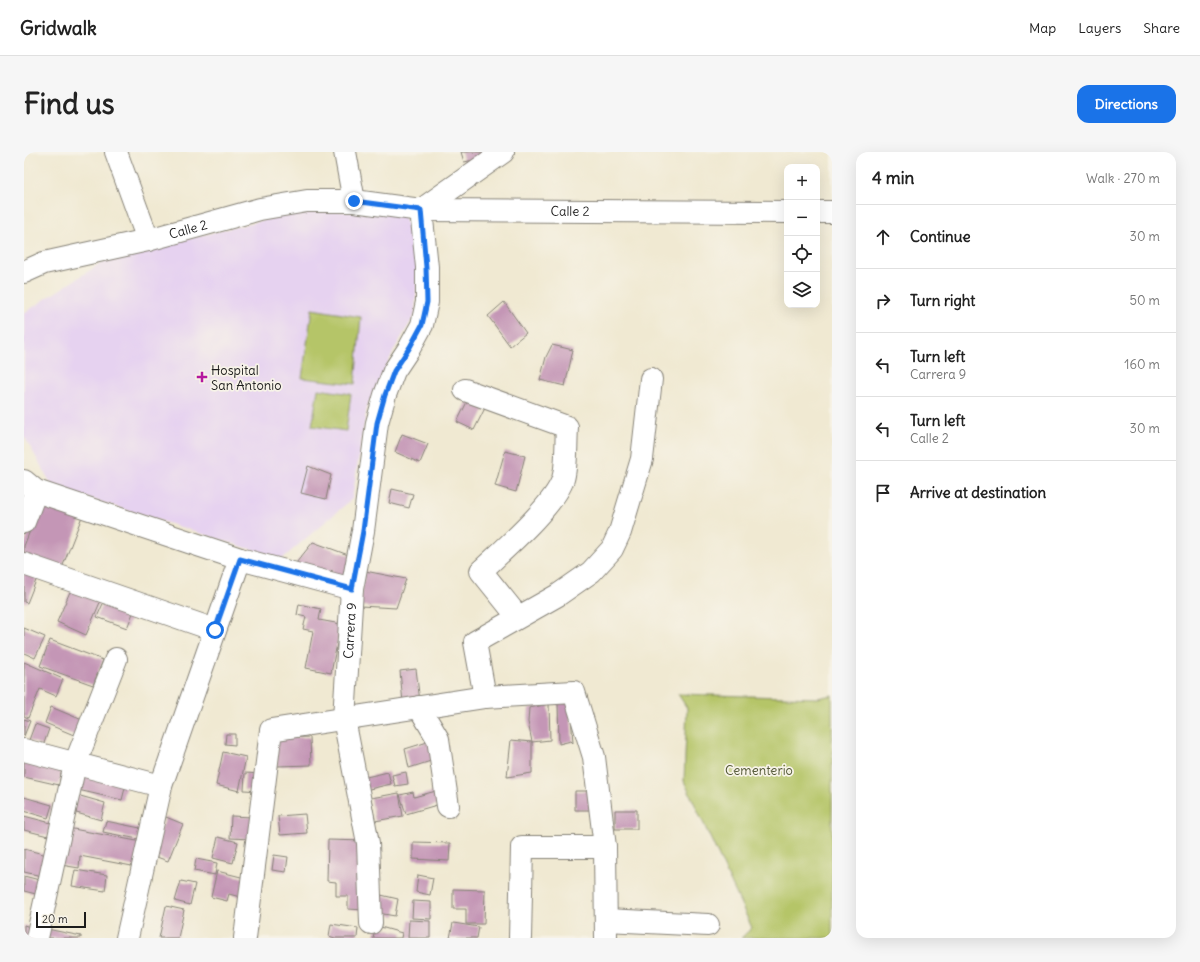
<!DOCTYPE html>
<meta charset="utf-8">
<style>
body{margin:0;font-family:Delius,sans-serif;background:#f6f6f6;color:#222}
.controls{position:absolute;right:12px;top:12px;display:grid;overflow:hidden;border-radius:8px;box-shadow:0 4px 16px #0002}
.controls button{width:36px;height:36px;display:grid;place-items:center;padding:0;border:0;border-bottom:1px solid #e0e0e0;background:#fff;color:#222;font:20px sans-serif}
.scale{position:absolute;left:12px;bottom:10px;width:50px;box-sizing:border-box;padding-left:4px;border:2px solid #1c1c1c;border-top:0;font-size:11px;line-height:14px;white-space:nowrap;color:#1c1c1c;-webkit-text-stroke:3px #f7f3e8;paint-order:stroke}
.stop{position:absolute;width:12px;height:12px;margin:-9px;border:3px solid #1a73e8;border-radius:50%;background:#fff}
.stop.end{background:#1a73e8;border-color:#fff;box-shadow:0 1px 4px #0008}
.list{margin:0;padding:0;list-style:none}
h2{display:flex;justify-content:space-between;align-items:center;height:52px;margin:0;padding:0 16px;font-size:17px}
h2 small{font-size:13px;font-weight:400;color:#767676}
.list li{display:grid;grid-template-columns:26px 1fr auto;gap:12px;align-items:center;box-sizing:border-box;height:64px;padding:0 16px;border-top:1px solid #e0e0e0}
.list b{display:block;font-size:15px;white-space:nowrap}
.list p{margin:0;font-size:13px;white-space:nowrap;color:#767676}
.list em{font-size:13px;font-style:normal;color:#767676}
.icon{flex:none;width:22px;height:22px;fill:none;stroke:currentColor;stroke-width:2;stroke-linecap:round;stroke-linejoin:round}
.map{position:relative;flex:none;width:808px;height:786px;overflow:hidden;border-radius:12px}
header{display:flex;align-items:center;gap:24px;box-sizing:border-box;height:56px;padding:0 20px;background:#fff;border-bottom:1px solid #e0e0e0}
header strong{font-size:19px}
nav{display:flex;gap:22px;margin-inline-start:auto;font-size:14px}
.intro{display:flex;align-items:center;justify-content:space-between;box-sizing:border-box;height:96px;padding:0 24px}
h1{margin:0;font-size:28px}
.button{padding:10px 18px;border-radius:12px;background:#1a73e8;color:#fff;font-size:14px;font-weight:700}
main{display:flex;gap:24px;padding:0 24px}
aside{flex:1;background:#fff;border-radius:12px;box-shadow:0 4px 16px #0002}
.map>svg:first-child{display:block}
.built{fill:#e6d2f0}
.green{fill:#b5c567;stroke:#687042}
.building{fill:#c496b6}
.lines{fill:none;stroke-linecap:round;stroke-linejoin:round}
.minor-casing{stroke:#868277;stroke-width:24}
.minor{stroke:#fff;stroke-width:22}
.route{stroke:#1a73e8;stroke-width:5}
.poi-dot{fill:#b5179e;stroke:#f7f3e8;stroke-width:1.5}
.labels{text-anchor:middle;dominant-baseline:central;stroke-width:3.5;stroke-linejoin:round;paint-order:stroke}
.street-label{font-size:13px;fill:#1c1c1c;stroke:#f7f3e8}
.poi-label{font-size:13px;fill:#1c1c1c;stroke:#f7f3e8;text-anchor:start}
.park-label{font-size:13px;fill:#525736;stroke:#f7f3e8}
</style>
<header>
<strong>Gridwalk</strong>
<nav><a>Map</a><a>Layers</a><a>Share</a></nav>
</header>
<div class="intro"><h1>Find us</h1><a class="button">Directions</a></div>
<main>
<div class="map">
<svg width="808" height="786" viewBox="0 0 808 786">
<rect width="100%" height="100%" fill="#f7f3e8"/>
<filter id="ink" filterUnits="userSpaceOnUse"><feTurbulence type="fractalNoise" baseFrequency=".025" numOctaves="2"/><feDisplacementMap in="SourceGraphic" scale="8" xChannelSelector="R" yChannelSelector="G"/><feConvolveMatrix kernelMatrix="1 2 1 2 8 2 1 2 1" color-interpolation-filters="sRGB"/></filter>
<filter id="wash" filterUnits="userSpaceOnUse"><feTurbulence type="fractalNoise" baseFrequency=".012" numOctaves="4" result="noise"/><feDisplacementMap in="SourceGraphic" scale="16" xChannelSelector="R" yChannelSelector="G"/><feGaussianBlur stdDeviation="0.9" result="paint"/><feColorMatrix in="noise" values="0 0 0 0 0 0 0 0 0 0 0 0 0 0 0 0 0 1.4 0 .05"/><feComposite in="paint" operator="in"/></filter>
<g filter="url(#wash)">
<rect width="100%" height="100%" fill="#f0e9d2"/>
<!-- built -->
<path class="built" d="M280,58L379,62L394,100L391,163L371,196L343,254L328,347L258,407L29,335L0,284V161L83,107Z"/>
<!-- green -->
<path class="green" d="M288,157L337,165L331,232L278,226Z
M294,237L327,242L322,279L288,274Z
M654,542L794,546L808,543V786H717L728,776L660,629L663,556Z"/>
<g id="blocks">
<!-- building -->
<path class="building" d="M437,0H459L460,6L440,10Z
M480,150L502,181L486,194L464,164Z
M528,193L549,198L541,234L516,228L522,205Z
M446,244L463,252L450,278L433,270Z
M378,282L404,292L396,311L371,300Z
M481,299L501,304L492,340L471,334Z
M284,314L307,323L302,347L277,341Z
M368,337L389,342L385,356L365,351Z
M19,346L59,362L36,421L0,407V394Z
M289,390L327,404L323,428L309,425L308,418L299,426L272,411Z
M341,419L382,427L372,456L336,454Z
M0,420L13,426L3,451L0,450Z
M48,435L77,448L62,483L33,470Z
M82,445L111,456L103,476L73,465Z
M275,452L297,457L295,468L317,472L307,521L282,516L289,479L279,477L282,465L273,463Z
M0,476L21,485L11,506L0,501Z
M26,488L79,508L69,533L16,514Z
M0,510L39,527L32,544L16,537L4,566L0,564Z
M392,517L396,550L379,551L376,519Z
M534,550H546L549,591L547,589L535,592Z
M525,552L526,588L508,590L504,570L505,556Z
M27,555L63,570L57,586L21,571Z
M0,567L6,569L0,584Z
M11,572L25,577L19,594L5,588Z
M202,582H211V593L201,592Z
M286,585L287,613L253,614L252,586Z
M410,588L413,607L385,616L381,597Z
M487,588L508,590V621L483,625Z
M199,600L222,605L215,639L192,633Z
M0,608L38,617L35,633L0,625Z
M364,620L367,632L341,638L338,626Z
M382,620L384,632L371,634L368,623Z
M221,621L237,622L236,639L220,638Z
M58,622L102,632L98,648L54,638Z
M412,639L416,652L382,662L376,643L389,640L390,645Z
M551,639H571L572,658H551Z
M375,641L379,664L351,669L347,646Z
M53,643L81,651L77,668L49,660Z
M0,645L28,653L24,666L0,659Z
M591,658H613V677H591Z
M281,662L283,681L256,683L254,664Z
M0,664L27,671L24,684L0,678Z
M207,664L228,665L227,687L206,686Z
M142,665L159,672L144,709L127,703Z
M82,669L116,676L114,687L79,680Z
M44,676L118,690L113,715L56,704L55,716L37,713Z
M194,685L214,690L209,711L189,706Z
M304,688L341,689V758L324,757V744H312V730L303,729Z
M389,690L426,691L425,709L389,707Z
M0,697L27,704L22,725L0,720Z
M250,703L264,705L262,720L248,718Z
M172,707L193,711L191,723L170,719Z
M51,718L83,723L81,739L48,734Z
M193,719L221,726L216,745L205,742L203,749L187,745Z
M394,723L409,726L406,743L392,740Z
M0,724L23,730L20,744L0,739Z
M157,729L171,732L166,753L151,749Z
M429,737L461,738L460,772H442V757H429Z
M357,743L374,747L371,764L354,761Z
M389,749L407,750V767L388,766Z
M142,754L160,758L154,786H135Z
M385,768L406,769V786H384Z
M429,771L455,775L453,786H426Z
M307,772L334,776L333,786H311L305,784Z
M0,773L12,777L9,786H0Z
M353,774L378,781L377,786H349Z
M23,777L57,784V786H21Z"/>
</g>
</g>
<g filter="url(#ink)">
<use href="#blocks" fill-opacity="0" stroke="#868277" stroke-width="1"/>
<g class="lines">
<defs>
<g id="minor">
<path d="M92,0L124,88"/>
<path d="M321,0L330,49"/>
<path d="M793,60H808"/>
<path id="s1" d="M0,120L20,111L124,88L236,57L283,49H330L397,58L763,60"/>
<path d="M441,238L543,275C542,289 543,315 539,327C531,353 478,399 457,419L494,465"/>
<path d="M0,329L12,339L216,407L328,437"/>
<path d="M0,370L12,339"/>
<path d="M0,412L191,478"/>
<path d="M461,545L451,490L534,443L567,420L588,397L596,380L618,307L627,227"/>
<path d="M395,555L414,587L424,654"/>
<path d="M0,598L137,634"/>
<path d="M582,768L684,773"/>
<path id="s2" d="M347,771L344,691L320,567L328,437L339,379L353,271L361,243L370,219L386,195L398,173L403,150V115L397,58L479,0"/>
<path d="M13,786L51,612L92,507"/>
<path d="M103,786L137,634L216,407"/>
<path d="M221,786L247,578L461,545L550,540L570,605L581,695L582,786"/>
<path d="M496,786L498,695H581"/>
</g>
</defs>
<!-- minor casing -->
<use href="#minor" class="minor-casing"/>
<!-- minor -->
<use href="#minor" class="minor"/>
</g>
</g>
<g class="lines" filter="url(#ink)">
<!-- route -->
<path class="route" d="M191,478L216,407L328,437L339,379L353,271L361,243L370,219L386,195L398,173L403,150L402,115L397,58L330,49"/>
</g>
<!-- markers -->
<path class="poi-dot" d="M176 219h4v4h4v4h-4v4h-4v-4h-4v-4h4z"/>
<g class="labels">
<!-- street labels -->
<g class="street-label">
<text stroke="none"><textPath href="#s1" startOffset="556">Calle 2</textPath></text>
<text stroke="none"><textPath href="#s1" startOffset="170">Calle 2</textPath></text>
<text stroke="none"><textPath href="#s2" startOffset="295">Carrera 9</textPath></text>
</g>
<!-- poi labels -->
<g class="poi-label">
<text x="187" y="218">Hospital<tspan x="187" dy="15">San Antonio</tspan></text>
</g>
<!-- park labels -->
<g class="park-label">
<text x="735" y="618">Cementerio</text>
</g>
</g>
</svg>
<div class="controls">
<button>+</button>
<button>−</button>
<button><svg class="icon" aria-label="locate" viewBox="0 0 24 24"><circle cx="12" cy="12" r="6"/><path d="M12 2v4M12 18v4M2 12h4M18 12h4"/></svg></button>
<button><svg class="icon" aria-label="layers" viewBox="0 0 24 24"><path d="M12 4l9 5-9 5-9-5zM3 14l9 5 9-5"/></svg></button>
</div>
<div class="scale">20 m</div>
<div class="stop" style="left:191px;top:478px"></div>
<div class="stop end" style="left:330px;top:49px"></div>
</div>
<aside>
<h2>4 min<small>Walk · 270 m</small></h2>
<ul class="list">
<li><svg class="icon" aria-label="ahead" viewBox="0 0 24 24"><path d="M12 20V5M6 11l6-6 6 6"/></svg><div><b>Continue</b></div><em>30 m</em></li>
<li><svg class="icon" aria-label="right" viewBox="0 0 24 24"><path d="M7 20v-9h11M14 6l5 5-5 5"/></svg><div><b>Turn right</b></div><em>50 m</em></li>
<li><svg class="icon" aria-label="left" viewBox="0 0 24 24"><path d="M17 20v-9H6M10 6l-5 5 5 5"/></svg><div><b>Turn left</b><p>Carrera 9</p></div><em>160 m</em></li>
<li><svg class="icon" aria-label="left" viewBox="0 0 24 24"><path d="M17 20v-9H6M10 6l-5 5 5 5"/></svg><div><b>Turn left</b><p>Calle 2</p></div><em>30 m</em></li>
<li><svg class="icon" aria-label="arrive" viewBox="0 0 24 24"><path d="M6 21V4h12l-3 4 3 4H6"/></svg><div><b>Arrive at destination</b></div></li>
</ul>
</aside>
</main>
